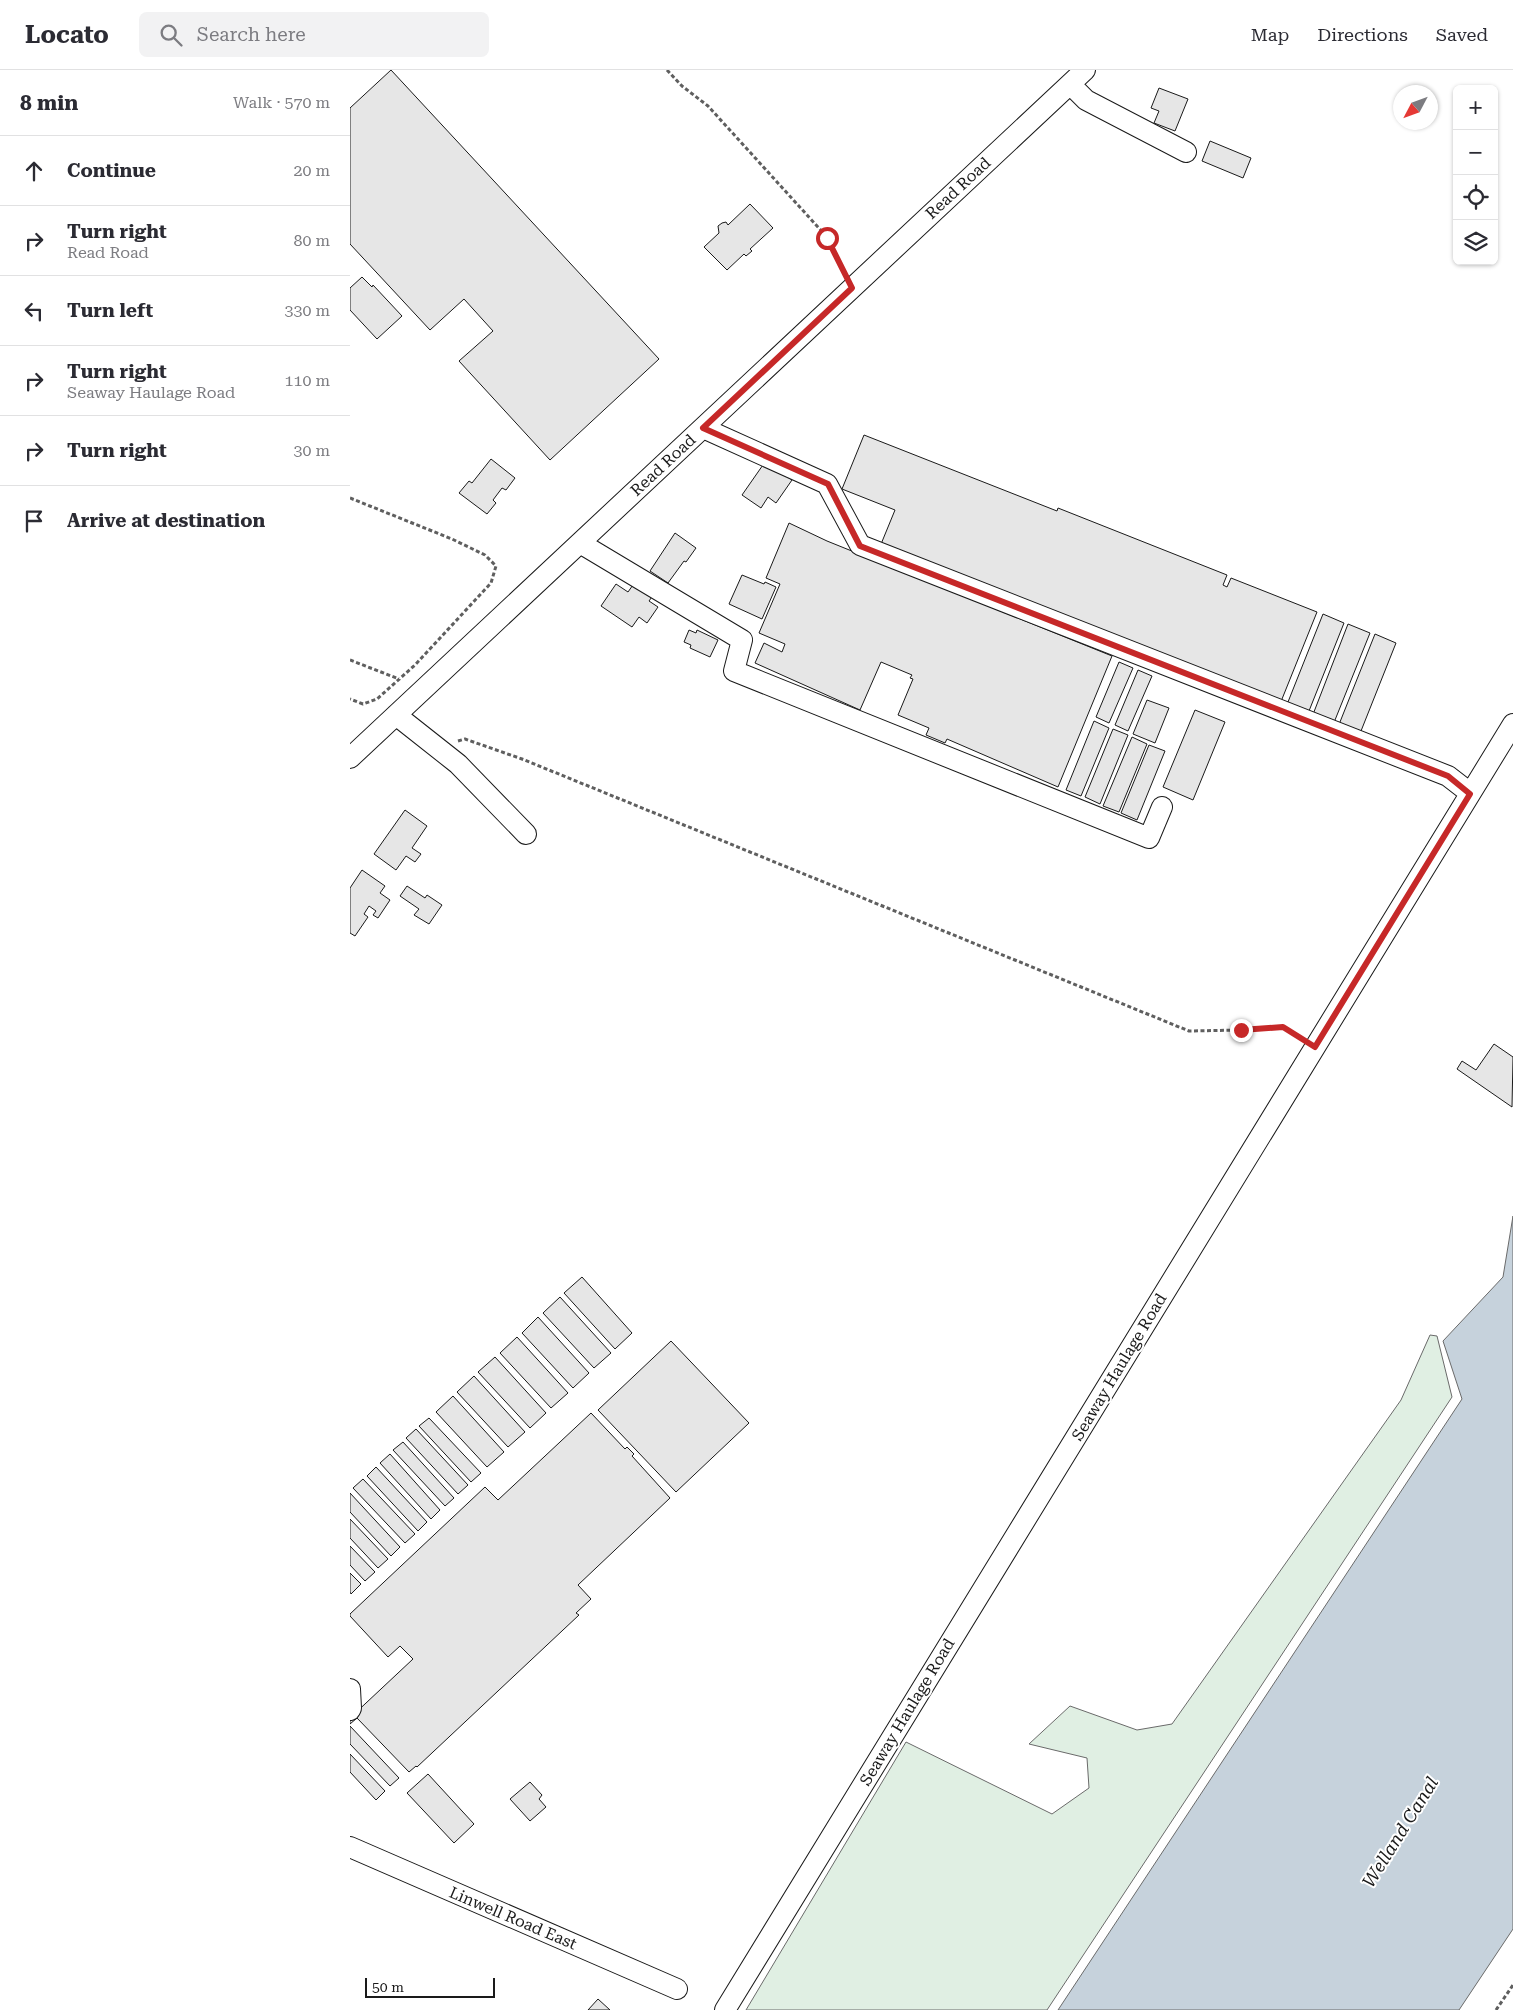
<!DOCTYPE html>
<meta charset="utf-8">
<style>
body{margin:0;font-family:"Roboto Serif",serif;background:#f2f2f3;color:#2b2b33}
.controls{position:absolute;right:15px;top:15px;display:grid;overflow:hidden;border-radius:8px;box-shadow:0 1px 4px #0004}
.controls button{width:45px;height:45px;display:grid;place-items:center;padding:0;border:0;border-bottom:1px solid #e1e1e2;background:#fff;color:#2b2b33;font:25px sans-serif}
.compass{position:absolute;left:1043px;top:15px;width:45px;height:45px;border-radius:50%;background:#fff;box-shadow:0 1px 4px #0004;rotate:229deg}
.scale{position:absolute;left:15px;bottom:12px;width:130px;box-sizing:border-box;padding-left:5px;border:2px solid #1a1a1a;border-top:0;font-size:14px;line-height:18px;white-space:nowrap;color:#1a1a1a;-webkit-text-stroke:4px #fff;paint-order:stroke}
.stop{position:absolute;width:15px;height:15px;margin:-11px;border:4px solid #c62828;border-radius:50%;background:#fff}
.stop.end{background:#c62828;border-color:#fff;box-shadow:0 1px 5px #0008}
.list{margin:0;padding:0;list-style:none}
h2{display:flex;justify-content:space-between;align-items:center;height:65px;margin:0;padding:0 20px;font-size:21px}
h2 small{font-size:16px;font-weight:400;color:#7c7c81}
.list li{display:grid;grid-template-columns:32px 1fr auto;gap:15px;align-items:center;box-sizing:border-box;height:70px;padding:0 20px;border-top:1px solid #e1e1e2}
.list b{display:block;font-size:19px;white-space:nowrap}
.list p{margin:0;font-size:16px;white-space:nowrap;color:#7c7c81}
.list em{font-size:16px;font-style:normal;color:#7c7c81}
.icon{flex:none;width:28px;height:28px;fill:none;stroke:currentColor;stroke-width:2;stroke-linecap:round;stroke-linejoin:round}
.map{position:relative;flex:none;width:1163px;height:1940px;overflow:hidden}
header{display:flex;align-items:center;gap:30px;box-sizing:border-box;height:70px;padding:0 25px;background:#fff;border-bottom:1px solid #e1e1e2}
header strong{font-size:24px}
nav{display:flex;gap:28px;margin-inline-start:auto;font-size:18px}
.search{width:350px;height:45px;background:#f2f2f3;display:flex;align-items:center;gap:12px;box-sizing:border-box;padding:0 18px;border-radius:8px;color:#7c7c81;font-size:19px}
main{display:flex}
aside{flex:1;background:#fff}
.map>svg:first-child{display:block}
.green{fill:#e0efe3;stroke:#6a6a6a}
.water{fill:#c6d2dc;stroke:#6a6a6a}
.building{fill:#e6e6e6;stroke:#1a1a1a}
.lines{fill:none;stroke-linecap:round;stroke-linejoin:round}
.minor-casing{stroke:#1a1a1a;stroke-width:22}
.path{stroke:#5f5f5f;stroke-width:3;stroke-dasharray:4 2.5;stroke-linecap:butt}
.minor{stroke:#fff;stroke-width:20}
.route{stroke:#c62828;stroke-width:6}
.labels{text-anchor:middle;dominant-baseline:central;stroke-width:4;stroke-linejoin:round;paint-order:stroke}
.street-label{font-size:16px;fill:#1a1a1a;stroke:#fff}
.water-label{font-size:18px;font-style:italic;fill:#1a1a1a;stroke:#fff}
</style>
<header>
<strong>Locato</strong>
<div class="search"><svg class="icon" aria-label="search" viewBox="0 0 24 24"><circle cx="10" cy="10" r="6"/><path d="M15 15l6 6"/></svg>Search here</div>
<nav><a>Map</a><a>Directions</a><a>Saved</a></nav>
</header>
<main>
<aside>
<h2>8 min<small>Walk · 570 m</small></h2>
<ul class="list">
<li><svg class="icon" aria-label="ahead" viewBox="0 0 24 24"><path d="M12 20V5M6 11l6-6 6 6"/></svg><div><b>Continue</b></div><em>20 m</em></li>
<li><svg class="icon" aria-label="right" viewBox="0 0 24 24"><path d="M7 20v-9h11M14 6l5 5-5 5"/></svg><div><b>Turn right</b><p>Read Road</p></div><em>80 m</em></li>
<li><svg class="icon" aria-label="left" viewBox="0 0 24 24"><path d="M17 20v-9H6M10 6l-5 5 5 5"/></svg><div><b>Turn left</b></div><em>330 m</em></li>
<li><svg class="icon" aria-label="right" viewBox="0 0 24 24"><path d="M7 20v-9h11M14 6l5 5-5 5"/></svg><div><b>Turn right</b><p>Seaway Haulage Road</p></div><em>110 m</em></li>
<li><svg class="icon" aria-label="right" viewBox="0 0 24 24"><path d="M7 20v-9h11M14 6l5 5-5 5"/></svg><div><b>Turn right</b></div><em>30 m</em></li>
<li><svg class="icon" aria-label="arrive" viewBox="0 0 24 24"><path d="M6 21V4h12l-3 4 3 4H6"/></svg><div><b>Arrive at destination</b></div></li>
</ul>
</aside>
<div class="map">
<svg width="1163" height="1940" viewBox="0 0 1163 1940">
<rect width="100%" height="100%" fill="#fff"/>
<!-- green -->
<path class="green" d="M1080,1265L1087,1266L1102,1327L697,1940H396L556,1672L702,1744L739,1718L737,1688L679,1674L720,1636L787,1660L822,1654L1051,1330Z"/>
<!-- water -->
<path class="water" d="M1163,1146V1859L1109,1940H708L1112,1329L1093,1271L1153,1207Z"/>
<!-- building -->
<path class="building" d="M41,0L309,289L200,390L109,291L143,261L114,229L80,260L0,174V38Z
M809,18L838,29L825,61L804,53L809,41L801,38Z
M860,71L901,88L893,108L852,91Z
M400,134L423,158L400,179L402,181L396,186L394,184L377,200L354,177L369,163L368,156L372,153L376,152L378,155Z
M12,207L22,217L23,215L52,246L27,269L0,240V218Z
M514,365L707,441L708,438L877,505L873,515L877,517L881,508L967,542L930,634L529,479L545,440L492,419Z
M141,389L165,408L156,420L152,418L143,430L146,433L137,444L109,423L119,411L122,413Z
M415,392L442,410L426,433L418,427L411,438L392,425Z
M439,453L477,471L762,586L708,717L597,669L595,673L576,665L579,658L548,645L563,609L560,608L562,605L531,592L510,640L405,593L414,573L432,582L435,574L409,563L430,514L416,508Z
M325,463L346,478L336,492L334,491L318,513L300,501Z
M392,505L414,514L415,512L426,517L412,549L379,534Z
M285,512L304,524L299,531L308,537L297,553L289,547L282,557L251,536L266,514L278,522Z
M973,544L994,553L957,646L936,637Z
M998,554L1020,563L983,655L962,647Z
M339,560L346,563L347,560L368,570L360,587L340,578L341,575L334,572Z
M1025,564L1046,573L1009,666L988,657Z
M769,592L783,598L759,653L746,647Z
M788,600L802,606L778,661L765,655Z
M797,630L819,638L805,673L783,664Z
M845,640L875,652L843,730L813,717Z
M744,651L759,658L731,726L716,720Z
M763,659L778,665L750,734L735,727Z
M782,667L797,674L769,742L753,736Z
M799,675L815,681L787,750L771,743Z
M55,740L77,756L62,778L71,784L65,792L56,786L46,800L24,784Z
M12,800L35,816L30,823L40,830L28,848L23,845L26,841L19,836L14,844L18,847L5,866L0,863V818Z
M57,816L75,828L77,825L92,835L79,854L64,845L69,839L50,826Z
M1144,974L1163,987L1162,1037L1107,999L1112,991L1126,1000Z
M232,1207L282,1263L265,1279L214,1223Z
M210,1227L261,1283L244,1298L193,1243Z
M188,1247L239,1303L223,1318L172,1263Z
M167,1267L218,1323L201,1338L150,1283Z
M321,1271L399,1353L326,1422L248,1340Z
M145,1287L196,1343L180,1358L128,1302Z
M124,1306L175,1362L158,1377L107,1322Z
M103,1326L154,1382L137,1397L86,1342Z
M241,1343L275,1379L277,1377L284,1384L282,1386L320,1428L228,1515L241,1529L226,1543L229,1545L67,1697L66,1696L59,1702L7,1648L0,1654V1648L63,1589L50,1576L38,1587L0,1546V1544L135,1417L148,1430Z
M79,1348L131,1403L121,1412L69,1356Z
M66,1359L118,1415L108,1424L56,1368Z
M53,1372L104,1428L95,1436L43,1380Z
M40,1384L90,1440L81,1449L30,1393Z
M26,1397L77,1452L68,1461L17,1406Z
M13,1409L65,1464L55,1473L3,1418Z
M0,1423L50,1477L41,1486L0,1442Z
M0,1449L38,1489L28,1498L0,1468Z
M0,1476L25,1502L15,1511L0,1495Z
M0,1503L11,1514L1,1524L0,1522Z
M0,1656L49,1708L40,1716L0,1674Z
M0,1684L35,1721L26,1730L0,1702Z
M78,1704L124,1754L104,1773L57,1723Z
M180,1712L192,1725L189,1729L196,1737L180,1751L160,1729Z
M248,1929L260,1940H238Z"/>
<g class="lines">
<defs>
<path id="minor" d="M720,14L736,30L836,82
M353,358L477,414L510,475L1098,706L1120,723
M230,473L392,570L384,601L799,768L812,737
M46,645L108,694L176,764
M0,688L735,0
M0,1619L1,1638L0,1640
M0,1777L327,1919
M375,1940L1163,654"/>
</defs>
<!-- minor casing -->
<use href="#minor" class="minor-casing"/>
<!-- path -->
<path class="path" d="M317,0L332,16L358,36L477,167L493,201
M0,428L102,469L135,485L146,496L141,513L65,595L27,629L13,634L0,629
M0,590L49,609
M108,671L115,669L172,689L839,961L891,960L933,957L951,968
M1146,1940L1163,1915"/>
<!-- minor -->
<use href="#minor" class="minor"/>
</g>
<g class="lines">
<!-- route -->
<path class="route" d="M477,168L502,218L353,358L478,414L510,476L1098,706L1120,724L965,977L933,957L891,960"/>
</g>
<g class="labels">
<!-- street labels -->
<g class="street-label">
<text transform="translate(608 118) rotate(-43)">Read Road</text>
<text transform="translate(313 395) rotate(-43)">Read Road</text>
<text transform="translate(769 1297) rotate(-59)">Seaway Haulage Road</text>
<text transform="translate(557 1642) rotate(-59)">Seaway Haulage Road</text>
<text transform="translate(163 1848) rotate(23)">Linwell Road East</text>
</g>
<!-- water labels -->
<g class="water-label">
<text transform="translate(1050 1762) rotate(-58)">Welland Canal</text>
</g>
</g>
</svg>
<div class="controls">
<button>+</button>
<button>−</button>
<button><svg class="icon" aria-label="locate" viewBox="0 0 24 24"><circle cx="12" cy="12" r="6"/><path d="M12 2v4M12 18v4M2 12h4M18 12h4"/></svg></button>
<button><svg class="icon" aria-label="layers" viewBox="0 0 24 24"><path d="M12 4l9 5-9 5-9-5zM3 14l9 5 9-5"/></svg></button>
</div>
<svg class="compass" viewBox="-18 -18 36 36"><path d="M0-13l5 13h-10z" fill="#e53935"/><path d="M0 13l5-13h-10z" fill="#7c7c81"/></svg>
<div class="scale">50 m</div>
<div class="stop" style="left:477px;top:168px"></div>
<div class="stop end" style="left:891px;top:960px"></div>
</div>
</main>
